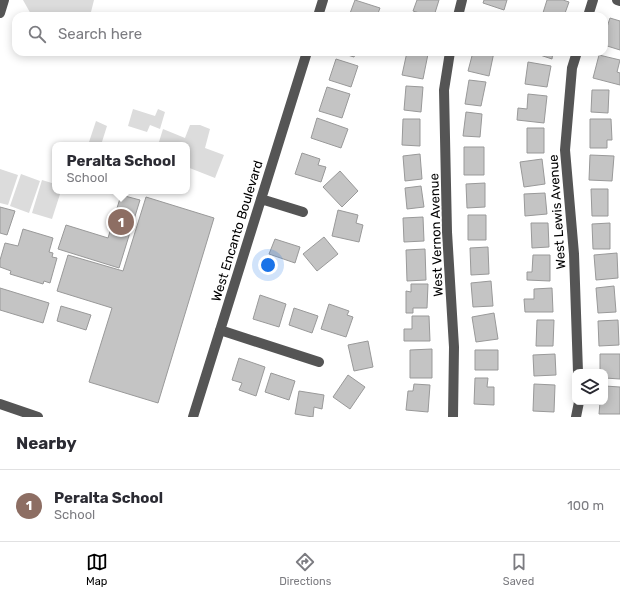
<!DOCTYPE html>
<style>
body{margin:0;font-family:Rubik,sans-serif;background:#f2f2f3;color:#2b2b33}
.controls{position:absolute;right:12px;bottom:12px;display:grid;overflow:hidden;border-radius:8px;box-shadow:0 2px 10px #0003}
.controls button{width:36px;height:36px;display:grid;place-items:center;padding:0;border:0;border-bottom:1px solid #e1e1e2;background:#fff;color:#2b2b33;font:20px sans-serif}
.you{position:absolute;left:268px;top:265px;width:14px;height:14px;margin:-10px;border:3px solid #fff;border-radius:50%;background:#1a73e8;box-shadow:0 0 0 6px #1a73e833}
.badge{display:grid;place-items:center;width:26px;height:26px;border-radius:50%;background:#000;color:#fff;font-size:13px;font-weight:700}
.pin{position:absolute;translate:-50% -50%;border:2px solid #fff;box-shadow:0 1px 4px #0006}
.popup{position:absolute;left:52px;top:142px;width:138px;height:52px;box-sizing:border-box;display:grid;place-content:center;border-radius:8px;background:#fff;filter:drop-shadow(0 1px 3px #0005);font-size:13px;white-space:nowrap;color:#7c7c81}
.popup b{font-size:15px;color:#2b2b33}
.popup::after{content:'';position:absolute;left:50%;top:100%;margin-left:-8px;border:8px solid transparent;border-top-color:#fff}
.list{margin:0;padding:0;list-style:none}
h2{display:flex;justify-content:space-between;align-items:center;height:52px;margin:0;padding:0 16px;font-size:17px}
h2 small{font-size:13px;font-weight:400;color:#7c7c81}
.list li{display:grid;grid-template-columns:26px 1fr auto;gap:12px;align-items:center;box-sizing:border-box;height:72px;padding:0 16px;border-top:1px solid #e1e1e2}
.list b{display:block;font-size:15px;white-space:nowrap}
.list p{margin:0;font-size:13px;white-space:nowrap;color:#7c7c81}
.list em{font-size:13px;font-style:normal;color:#7c7c81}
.icon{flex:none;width:22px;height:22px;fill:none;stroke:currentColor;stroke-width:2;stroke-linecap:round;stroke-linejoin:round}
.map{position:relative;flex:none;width:620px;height:417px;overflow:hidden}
.search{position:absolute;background:#fff;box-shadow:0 2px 10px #0003;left:12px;right:12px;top:12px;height:44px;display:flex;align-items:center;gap:10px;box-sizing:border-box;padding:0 14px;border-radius:12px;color:#7c7c81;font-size:15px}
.sheet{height:124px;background:#fff}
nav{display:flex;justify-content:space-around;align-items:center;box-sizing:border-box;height:56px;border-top:1px solid #e1e1e2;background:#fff;font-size:11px;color:#7c7c81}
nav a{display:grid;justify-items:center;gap:2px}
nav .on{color:#000}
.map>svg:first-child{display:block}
.green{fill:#dcdcdc}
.building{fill:#c4c4c4;stroke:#999}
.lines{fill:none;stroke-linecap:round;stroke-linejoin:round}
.minor{stroke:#555;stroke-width:10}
.labels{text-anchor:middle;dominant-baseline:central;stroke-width:3;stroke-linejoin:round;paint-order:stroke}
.street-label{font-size:13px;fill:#000;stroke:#fff}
</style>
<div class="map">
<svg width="620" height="417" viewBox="0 0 620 417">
<rect width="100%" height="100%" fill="#fff"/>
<!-- green -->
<path class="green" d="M23,0H94L90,16H32Z
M133,109L155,116L158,109L165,112L160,129L150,125L147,132L128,126Z
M96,121L107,126L101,145H88Z
M190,125H200L210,129L205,148L224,155L215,178L187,167V145H158L163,129L185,138Z
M0,169L18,175L8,205L0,203Z
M21,174L40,181L29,213L10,206Z
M42,180L55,184V191H61L52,219L32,213Z"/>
<!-- building -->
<path class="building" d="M355,0L380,8L377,16H349Z
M417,0H439L434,16H429L413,11Z
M484,0H507L504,10L483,3Z
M547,0H563L569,2L564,16H542Z
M610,18L620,21V50L604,45V36Z
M338,52H356L354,57Z
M407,52L428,54L423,79L402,75Z
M473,52H494L489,76L468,71Z
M531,52H553L552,59Z
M599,55L620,60L617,72L620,73V85L593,78Z
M336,59L358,66L351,87L329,80Z
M528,62L551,66L547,87L525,84Z
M469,80L486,82L481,106L465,104Z
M406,86L423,87L421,112L404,110Z
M327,87L350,94L342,118L319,111Z
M592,90H609L608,113L591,112Z
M528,94L547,96L544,123L517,120L518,108L527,109Z
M466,112L482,114L480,137L463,136Z
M317,118L348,129L341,148L311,138Z
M403,119H420V146L402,145Z
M590,119H611L612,140H607V148H590Z
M527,128H544V153H527Z
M464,147H484V175H464Z
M302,153L320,159L318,165L326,167L321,182L295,174Z
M420,154L422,179L405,181L403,156Z
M590,155L614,156L612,181L589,180Z
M542,159L545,184L524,187L520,162Z
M340,171L358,191L342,207L323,187Z
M485,183V207L467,208L466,184Z
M421,186L424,207L407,209L405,188Z
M591,189H608V216H592Z
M545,193L547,214L525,216L524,194Z
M121,195L140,200L119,268L58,249L66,225L108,238Z
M146,197L214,218L158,403L89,382L112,308L57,291L68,255L123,271Z
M0,207L15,211L7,235L0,233Z
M338,210L358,215L356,223L363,225L359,242L332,236Z
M468,215H486V240H468Z
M423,217L424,241L404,242L403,218Z
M531,223H548L549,247L532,248Z
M610,223V249H593L592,224Z
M23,229L53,238L49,252L53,253L52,257L57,258L50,283L44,281L43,284L10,274L11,271L0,267V260L5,243L18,246Z
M324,237L338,254L317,271L303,254Z
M275,239L300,247L295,263L269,254Z
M488,247L489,274L471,275L470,248Z
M425,249L426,280L407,281L406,250Z
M617,253L618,278L596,280L594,255Z
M533,255H550V281L527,280V272H532Z
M491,281L493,306L473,307L471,283Z
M411,284H428L427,308H413V313H406V291L411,292Z
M614,286L616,312L598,313L596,288Z
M0,288L49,303L43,323L0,310Z
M552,288L553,312H525L524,299H534V289Z
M260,295L286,304L279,327L253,319Z
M329,304L349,311L347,315L353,317L346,337L321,329Z
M61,306L91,315L86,330L57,321Z
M294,308L318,316L312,333L289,325Z
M494,313L498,339L476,342L472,317Z
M412,316H429L430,341H404V329H412Z
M537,320H554L553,346H536Z
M618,320L619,345L599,346L598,321Z
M368,341L373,367L354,371L348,345Z
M432,349V378H410V350Z
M475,350H498V370H475Z
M555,354L556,375L534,376L533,355Z
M600,354H620V379L605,378V372H600Z
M239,358L265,367L256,396L239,390L242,383L232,380Z
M271,373L295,381L289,400L265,392Z
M348,375L365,387L350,409L333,397Z
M475,378H488L487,387H494V405L474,404Z
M414,384L430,385L428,412L406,410L408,391H413Z
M534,384L555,385L554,412L533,411Z
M605,386L620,387V414H599L600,402H605Z
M299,391L324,395L322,409L314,407L313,417L295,414Z"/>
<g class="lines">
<!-- minor -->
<path class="minor" d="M617,0L620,1
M0,13L4,0
M318,16L323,0
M458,16L462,0
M588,16L593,0
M450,52L444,90L447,232L454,347L453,417
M577,52L572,68L565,150L574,254L578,372
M261,199L303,212
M220,330L319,362
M0,404L38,417
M193,417L307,52
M576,417L579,402"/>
</g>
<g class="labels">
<!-- street labels -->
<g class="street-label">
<text transform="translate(557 212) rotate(-94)">West Lewis Avenue</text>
<text transform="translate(237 231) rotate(-73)">West Encanto Boulevard</text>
<text transform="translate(436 235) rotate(-92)">West Vernon Avenue</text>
</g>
</g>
</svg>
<div class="controls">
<button><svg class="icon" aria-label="layers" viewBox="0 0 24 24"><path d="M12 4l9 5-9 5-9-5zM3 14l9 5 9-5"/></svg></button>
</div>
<div class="you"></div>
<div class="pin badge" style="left:121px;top:222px;background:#8d6e63">1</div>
<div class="popup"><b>Peralta School</b>School</div>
<div class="search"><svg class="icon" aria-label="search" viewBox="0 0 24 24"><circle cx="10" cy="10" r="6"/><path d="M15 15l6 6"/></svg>Search here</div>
</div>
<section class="sheet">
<h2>Nearby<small></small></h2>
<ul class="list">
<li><span class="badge" style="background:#8d6e63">1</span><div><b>Peralta School</b><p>School</p></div><em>100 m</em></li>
</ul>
</section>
<nav>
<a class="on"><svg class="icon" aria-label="map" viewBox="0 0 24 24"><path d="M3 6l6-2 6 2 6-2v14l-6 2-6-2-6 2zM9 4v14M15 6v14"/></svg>Map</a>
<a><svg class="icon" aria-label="directions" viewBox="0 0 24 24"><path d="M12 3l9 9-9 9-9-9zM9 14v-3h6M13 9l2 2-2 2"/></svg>Directions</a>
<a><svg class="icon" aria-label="saved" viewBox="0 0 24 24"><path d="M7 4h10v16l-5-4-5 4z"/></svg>Saved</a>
</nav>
